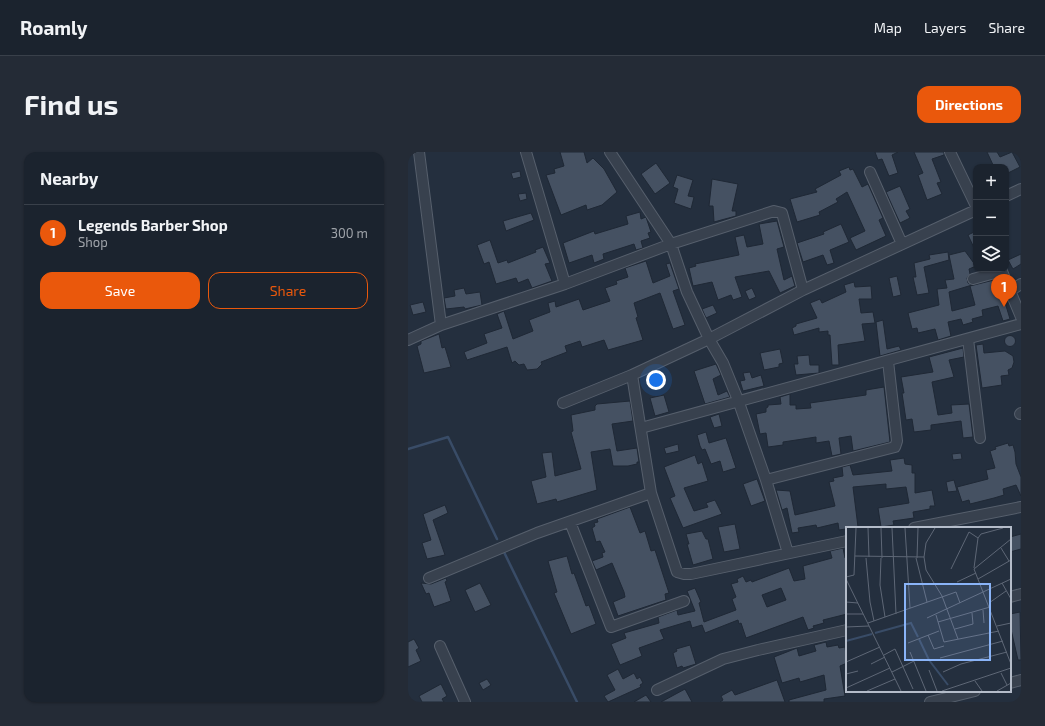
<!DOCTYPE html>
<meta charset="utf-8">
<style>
body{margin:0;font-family:"Exo 2",sans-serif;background:#242b36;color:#f1f3f6}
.controls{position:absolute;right:12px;top:12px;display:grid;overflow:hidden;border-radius:8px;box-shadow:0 1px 3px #0004}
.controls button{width:36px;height:36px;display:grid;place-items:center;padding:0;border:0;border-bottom:1px solid #39404a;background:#1b232e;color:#f1f3f6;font:20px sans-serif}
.you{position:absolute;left:248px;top:228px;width:14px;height:14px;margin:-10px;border:3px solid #fff;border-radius:50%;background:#1a73e8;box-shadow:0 0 0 6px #1a73e833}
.badge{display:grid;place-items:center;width:26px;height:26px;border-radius:50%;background:#ea580c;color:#fff;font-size:13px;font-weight:700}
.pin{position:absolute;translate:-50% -33px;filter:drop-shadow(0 1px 2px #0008)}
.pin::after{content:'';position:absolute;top:21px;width:14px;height:12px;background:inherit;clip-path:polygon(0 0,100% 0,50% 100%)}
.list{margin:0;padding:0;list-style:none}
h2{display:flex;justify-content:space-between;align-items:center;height:52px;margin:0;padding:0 16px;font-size:17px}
h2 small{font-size:13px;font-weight:400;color:#a0a4aa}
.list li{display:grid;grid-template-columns:26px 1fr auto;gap:12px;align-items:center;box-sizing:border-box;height:56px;padding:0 16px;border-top:1px solid #39404a}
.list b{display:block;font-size:15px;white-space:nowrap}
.list p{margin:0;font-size:13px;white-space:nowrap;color:#a0a4aa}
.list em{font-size:13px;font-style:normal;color:#a0a4aa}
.actions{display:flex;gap:8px;padding:12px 16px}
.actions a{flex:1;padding:9px 0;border:1px solid #ea580c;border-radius:12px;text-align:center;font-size:14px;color:#ea580c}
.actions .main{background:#ea580c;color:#fff}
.icon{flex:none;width:22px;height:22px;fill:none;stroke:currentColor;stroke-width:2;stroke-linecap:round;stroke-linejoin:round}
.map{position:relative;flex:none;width:613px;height:550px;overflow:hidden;border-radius:12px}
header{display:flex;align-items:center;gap:24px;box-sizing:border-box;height:56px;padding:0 20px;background:#1b232e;border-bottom:1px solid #39404a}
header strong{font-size:19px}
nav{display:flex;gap:22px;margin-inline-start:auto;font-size:14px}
.intro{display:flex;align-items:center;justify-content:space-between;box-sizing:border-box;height:96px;padding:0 24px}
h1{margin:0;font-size:28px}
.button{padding:10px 18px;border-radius:12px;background:#ea580c;color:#fff;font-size:14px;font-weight:700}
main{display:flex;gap:24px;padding:0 24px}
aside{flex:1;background:#1b232e;border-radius:12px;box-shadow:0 1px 3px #0004}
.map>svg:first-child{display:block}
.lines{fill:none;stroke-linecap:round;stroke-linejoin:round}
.stream{stroke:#394c67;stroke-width:2.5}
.building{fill:#455162;stroke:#1f2835;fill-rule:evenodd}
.minor-casing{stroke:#565f6c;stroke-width:12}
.minor{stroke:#38414e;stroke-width:10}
.inset-river{fill:none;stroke:#394c67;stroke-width:2}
.inset-road{fill:none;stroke:#5e6776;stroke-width:1}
.view{fill:#8ab4f8;fill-opacity:0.15;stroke:#8ab4f8;stroke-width:2}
.inset-edge{fill:none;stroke:#b4bcc9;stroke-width:2}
</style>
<header>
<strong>Roamly</strong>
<nav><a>Map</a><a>Layers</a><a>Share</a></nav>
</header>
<div class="intro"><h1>Find us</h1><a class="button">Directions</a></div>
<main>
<aside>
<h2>Nearby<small></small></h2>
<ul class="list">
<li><span class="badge">1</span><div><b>Legends Barber Shop</b><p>Shop</p></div><em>300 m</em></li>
</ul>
<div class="actions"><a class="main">Save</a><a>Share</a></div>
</aside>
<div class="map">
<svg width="613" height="550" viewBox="0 0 613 550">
<rect width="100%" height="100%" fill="#242f3e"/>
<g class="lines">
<!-- stream -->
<path class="stream" d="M0,297L40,285L89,387
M95,398L169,550"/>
</g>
<!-- building -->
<path class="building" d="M152,0H176L179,11L185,6L196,17L209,40L194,53L179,58L178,53L153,63L138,23L147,21L146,17L156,14Z
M467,0H490L484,3L490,21L481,24L474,7L470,8Z
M506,0H536V3L524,7L533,30L529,31L534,42L519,48L510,23L515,21Z
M579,0H589L592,5L604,0L612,15L598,22V15H586Z
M248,11L262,31L247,42L233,22Z
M441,15L442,18L445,17L454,35L460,32L475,66L471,68L478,84L448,98L442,86L457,79L439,40L428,47L430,50L411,60L412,63L389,70L382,47L409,40L407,37L433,23L431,19Z
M112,19L113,25L105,27L103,21Z
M269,23L285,28L280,44L286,45L283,57L266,51L270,37L265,35Z
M304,27L330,32L324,59H328V64L306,70L305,54H301Z
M492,34L502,57L498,59L502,66L492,71L478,40Z
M118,41L119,47L112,49L110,42Z
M232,60L233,67L238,65L243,80L240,81L242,86L233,89L235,96L228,98L226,92L195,102L196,107L186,111L184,103L161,111L155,91L186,79L187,82L220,72L218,64Z
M123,61L126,68L98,79L95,69Z
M369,69L376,95L369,97L376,128L384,124L387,134L372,141L361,119L327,125L334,145L325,148L323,143L310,148L304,130L285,134L281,116L288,114L287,112L331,103L327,85L336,83L339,95L355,92L351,72Z
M433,72L441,90L422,98L426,111L419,113L415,103L395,110L389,91L416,82L415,80Z
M568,79V100L560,83Z
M82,88L90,111L99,108L100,111L128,100L127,98L135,95L142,111L137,112L144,129L124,136L120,127L110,131L108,126L88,132L81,110L76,112L69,93Z
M557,99L568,114L561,117L562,122L559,126L560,131L564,133L541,140L544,159L567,153L562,134L590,127L602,167L595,169L590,154L574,158L575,164L564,167L565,170L555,173L553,167L540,170L543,184L530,188L527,177L510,181L509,176L504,177L500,161L531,153L529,137L539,136L537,128L546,127L541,103Z
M540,100L541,108L516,115L521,141L509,143L505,125H508L506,111L522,107L521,103Z
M613,102V112L605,117L600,108Z
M238,109L245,131L262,124L258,112L262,111L271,137L265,139L277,173L265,177L252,141L226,151L230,165L228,166L235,188L200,198L196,188L174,195L172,189L157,194L159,200L133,210L134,212L129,217L119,218L116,212L111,213L107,209L104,211L99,195L59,208L56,200L79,191L76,182L94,176L89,162L96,159L105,187L125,179L121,168L142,160L140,151L147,149L148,155L171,147L175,158L202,149L197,136L209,132L208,129L220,125L217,116Z
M489,124L493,143L485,145L481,126Z
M446,130L447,135L463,134L464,147H451L453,161L465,160L467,171L454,172L457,189L430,193L431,213H424L422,183H420V179L411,180V176L386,183L384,176L388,174V172L409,166L402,151L412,147L414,151L438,140L436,133Z
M56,136L58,142L72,140L74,153L57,157L56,155L38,157L36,146L47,144L46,138Z
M344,136L348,145L341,148L337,139Z
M15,150L18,160L5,163L2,153Z
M305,153L309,161L298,166L294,157Z
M475,168L479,197L491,194L493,198L472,204L468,170Z
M31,182L34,196L37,195L43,215L16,221L9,194L13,192V189Z
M596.5 189a5.5 5.5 0 1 1 11 0a5.5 5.5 0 1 1-11 0Z
M575,192L576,201L597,199L605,204L606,210L604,216L600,218L601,223L593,224L594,233L574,236L568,193Z
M555,196L556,205L541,208L546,225L524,230L530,263L544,261L543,253L561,252L565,285L555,286L553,269L523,273V278L506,280L504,267L498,268L494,241H496L493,225L525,220L521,205Z
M372,197L375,211L371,212V215L356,218L352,201Z
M401,203L402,213H411V221L388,223L386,212H390L389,204Z
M308,212L313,223L305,227L310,243L319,239L322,245L297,252L286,219Z
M342,220L344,226L353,223L356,234L335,239L332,229L337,228L335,221Z
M476,235L482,290L445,299L443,284L431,286L433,302L424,304L421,289L408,291V285L375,290V293L360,295L358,281L352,282L348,262L358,260V256L360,255V253L373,252L372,245L382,242V253H388V257L403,256L402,251L458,243V238Z
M256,243L261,260L247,264L242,246Z
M222,249L225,269L204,272L209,299L229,296L231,310H229V312L220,314H205L202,297L183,300L189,338L149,350L148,347L129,352L123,329L138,325L134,301L144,300L147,324L173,317L163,280L165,279L163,263L187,258V254L189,252Z
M311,262L314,274L306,276L302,265Z
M298,280L301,291L318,286L328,316L315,320L312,309L303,312L297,297L294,298L292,294L289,283Z
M600,291L601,294L605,293L607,300L608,312L613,325V344L608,333L595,337L596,343L586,346L562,352L561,348L554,350L549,335L580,327L578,318L587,316L582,299L588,297L587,295Z
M270,292L271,299L258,302L256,296Z
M553,301L554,307L545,308L544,302Z
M287,303L290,312L294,310L300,329L276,336L286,359L300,355L298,351L307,348L314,362L275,376L262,346L267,344L256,315Z
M496,306L497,312L504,313V321H507V341L524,338L527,354H522V357L505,360L506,366L485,369L486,373L473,375L470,356L501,351L498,335L478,337V332L445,335L450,375L431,378L430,371L409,376L408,373L390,376L391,380L384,381L379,356L374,358L368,338L382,339L387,363L427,354L421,330L426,329L425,326L435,324L434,315L442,313L445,323L484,319L482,308Z
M349,327L357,349L343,354L335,332Z
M546,328L549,339L540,340L538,330Z
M37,353L40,361L25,368L37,403L19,407L14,391L23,388L15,362Z
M222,355L232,381L237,379L243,399L247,398L261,441L257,442L258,448L210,464L205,450L217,445L216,440L204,411L188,418L184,409L195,405L194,401L197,400L192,389L188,390L184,376L187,374L186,371L190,370L189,367Z
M327,372L332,397L316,400L310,375Z
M294,379L298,387H300L305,407L285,413L279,392H281L278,382Z
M613,382V397L602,400V385Z
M435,396L437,406H439V462L415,468L416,471L405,474L406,476L400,478L395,465L338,486L333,471L331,472L330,468L297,481L294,473L284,476L282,469L252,478L256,487L231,496L234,504L212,513L203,492L218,486L216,481L251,471L250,465L269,458L270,463L287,459L279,439L287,436L293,450L291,451L296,470L328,458L324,447L328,445L323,432L330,430L329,427L335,424L338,430L343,428L344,430L381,416L386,429L397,427L395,414L424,406L422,399ZM373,436L378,448L359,455L354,443Z
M159,404L164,422L166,421L178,454L181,453L188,472L163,482L146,441L149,440L140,409Z
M38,426L39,429L37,430L43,449L26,455L21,441L18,442L13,431L23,432Z
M72,431L83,453L67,460L57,438Z
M612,460L613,508H610L602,473V462Z
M6,487L11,496L8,498L13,509L0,515V490Z
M418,490L419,495L430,493L431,496L437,495L439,511L432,514L437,544L416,547V550H381V548L418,538L416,523L392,530L391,526L374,531L366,505L389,496L391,504L408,499L406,493Z
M282,493L288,512L275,516L274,514L269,516L265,501L269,499L268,497Z
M210,517L215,527L226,521L229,527L232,525L235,531L232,533L233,535L200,550L196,544L207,538L199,523Z
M79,527L83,533L75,538L71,531Z
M369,528L377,550H312L315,548L313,544L324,538L327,543Z
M33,532L39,544L34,547L36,550H14L11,544Z
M277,537L284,550H253Z
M238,543L243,550H226Z"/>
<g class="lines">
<defs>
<path id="minor" d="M11,0L33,173
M118,0L157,132
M202,0L263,92L279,140L301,187L315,211L330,248L358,328L380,401
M542,0L568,54
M462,20L494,92
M598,44L613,37
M593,117L613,165
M565,127L594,119
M602,139L613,132
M560,187L572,286
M0,188L33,173L157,132L263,92L366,59L374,61L395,138
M224,223L243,341L269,420L276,422H283L439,389
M155,251L224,223L301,187L395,138L568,58
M612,262L613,261
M233,276L613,172
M358,328L487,295L489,289L480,209
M162,370L203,475L276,449
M506,376L613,355
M21,426L129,381L243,341
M602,445L613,442
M32,494L57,550
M602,531L613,528
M249,538L315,507L350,498L439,478
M522,550L567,539"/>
</defs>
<!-- minor casing -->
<use href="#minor" class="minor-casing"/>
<!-- minor -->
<use href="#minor" class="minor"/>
</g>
<!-- overview -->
<g transform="translate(438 375)">
<rect width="165" height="165" fill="#242f3e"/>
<path class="inset-river" d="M29,106L65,96L72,110M73,112L83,133L102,158M0,114L26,107"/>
<path class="inset-road" d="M22,1L23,30M35,1L36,31M46,1L50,87M59,1L64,81M132,11L135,7L157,1M165,12L128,42L165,137M155,21L163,34M9,29L78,30L80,43L96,69L112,112M78,30L80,16L89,1M20,31L24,75L28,94M35,31L34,58L39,90M70,31L81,75M71,31L72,1M105,42L123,5L132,11L128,41M0,50L8,48L10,1M0,52L55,164M132,52L165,33M111,55L130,46M156,56L165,72M0,75L12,76M143,76L160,64M137,83L138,96M0,87H17M90,88L98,115L153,104M81,91L165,52M92,95L144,80M22,96L110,65L114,76M151,99L165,96M0,100L23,99M109,102L127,97L126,86M82,108L88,122L98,119M62,116L93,104M64,125L80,164M38,128L49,122L67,162M94,131L157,114M0,135L34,120M25,137L39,130M83,143L91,164M46,145L68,134M97,145L115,137L161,125M155,146L161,158M0,147L12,144M129,154L136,164M0,161L44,141M21,164L49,152M96,164L165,141M151,164L165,156"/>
<path class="view" d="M59,57H144V133H59Z"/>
<rect width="165" height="165" class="inset-edge"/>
</g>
</svg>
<div class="controls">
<button>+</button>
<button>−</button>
<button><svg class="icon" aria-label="layers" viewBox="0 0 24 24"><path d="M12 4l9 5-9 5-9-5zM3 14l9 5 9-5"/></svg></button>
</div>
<div class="you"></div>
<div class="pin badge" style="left:596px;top:155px">1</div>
</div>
</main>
